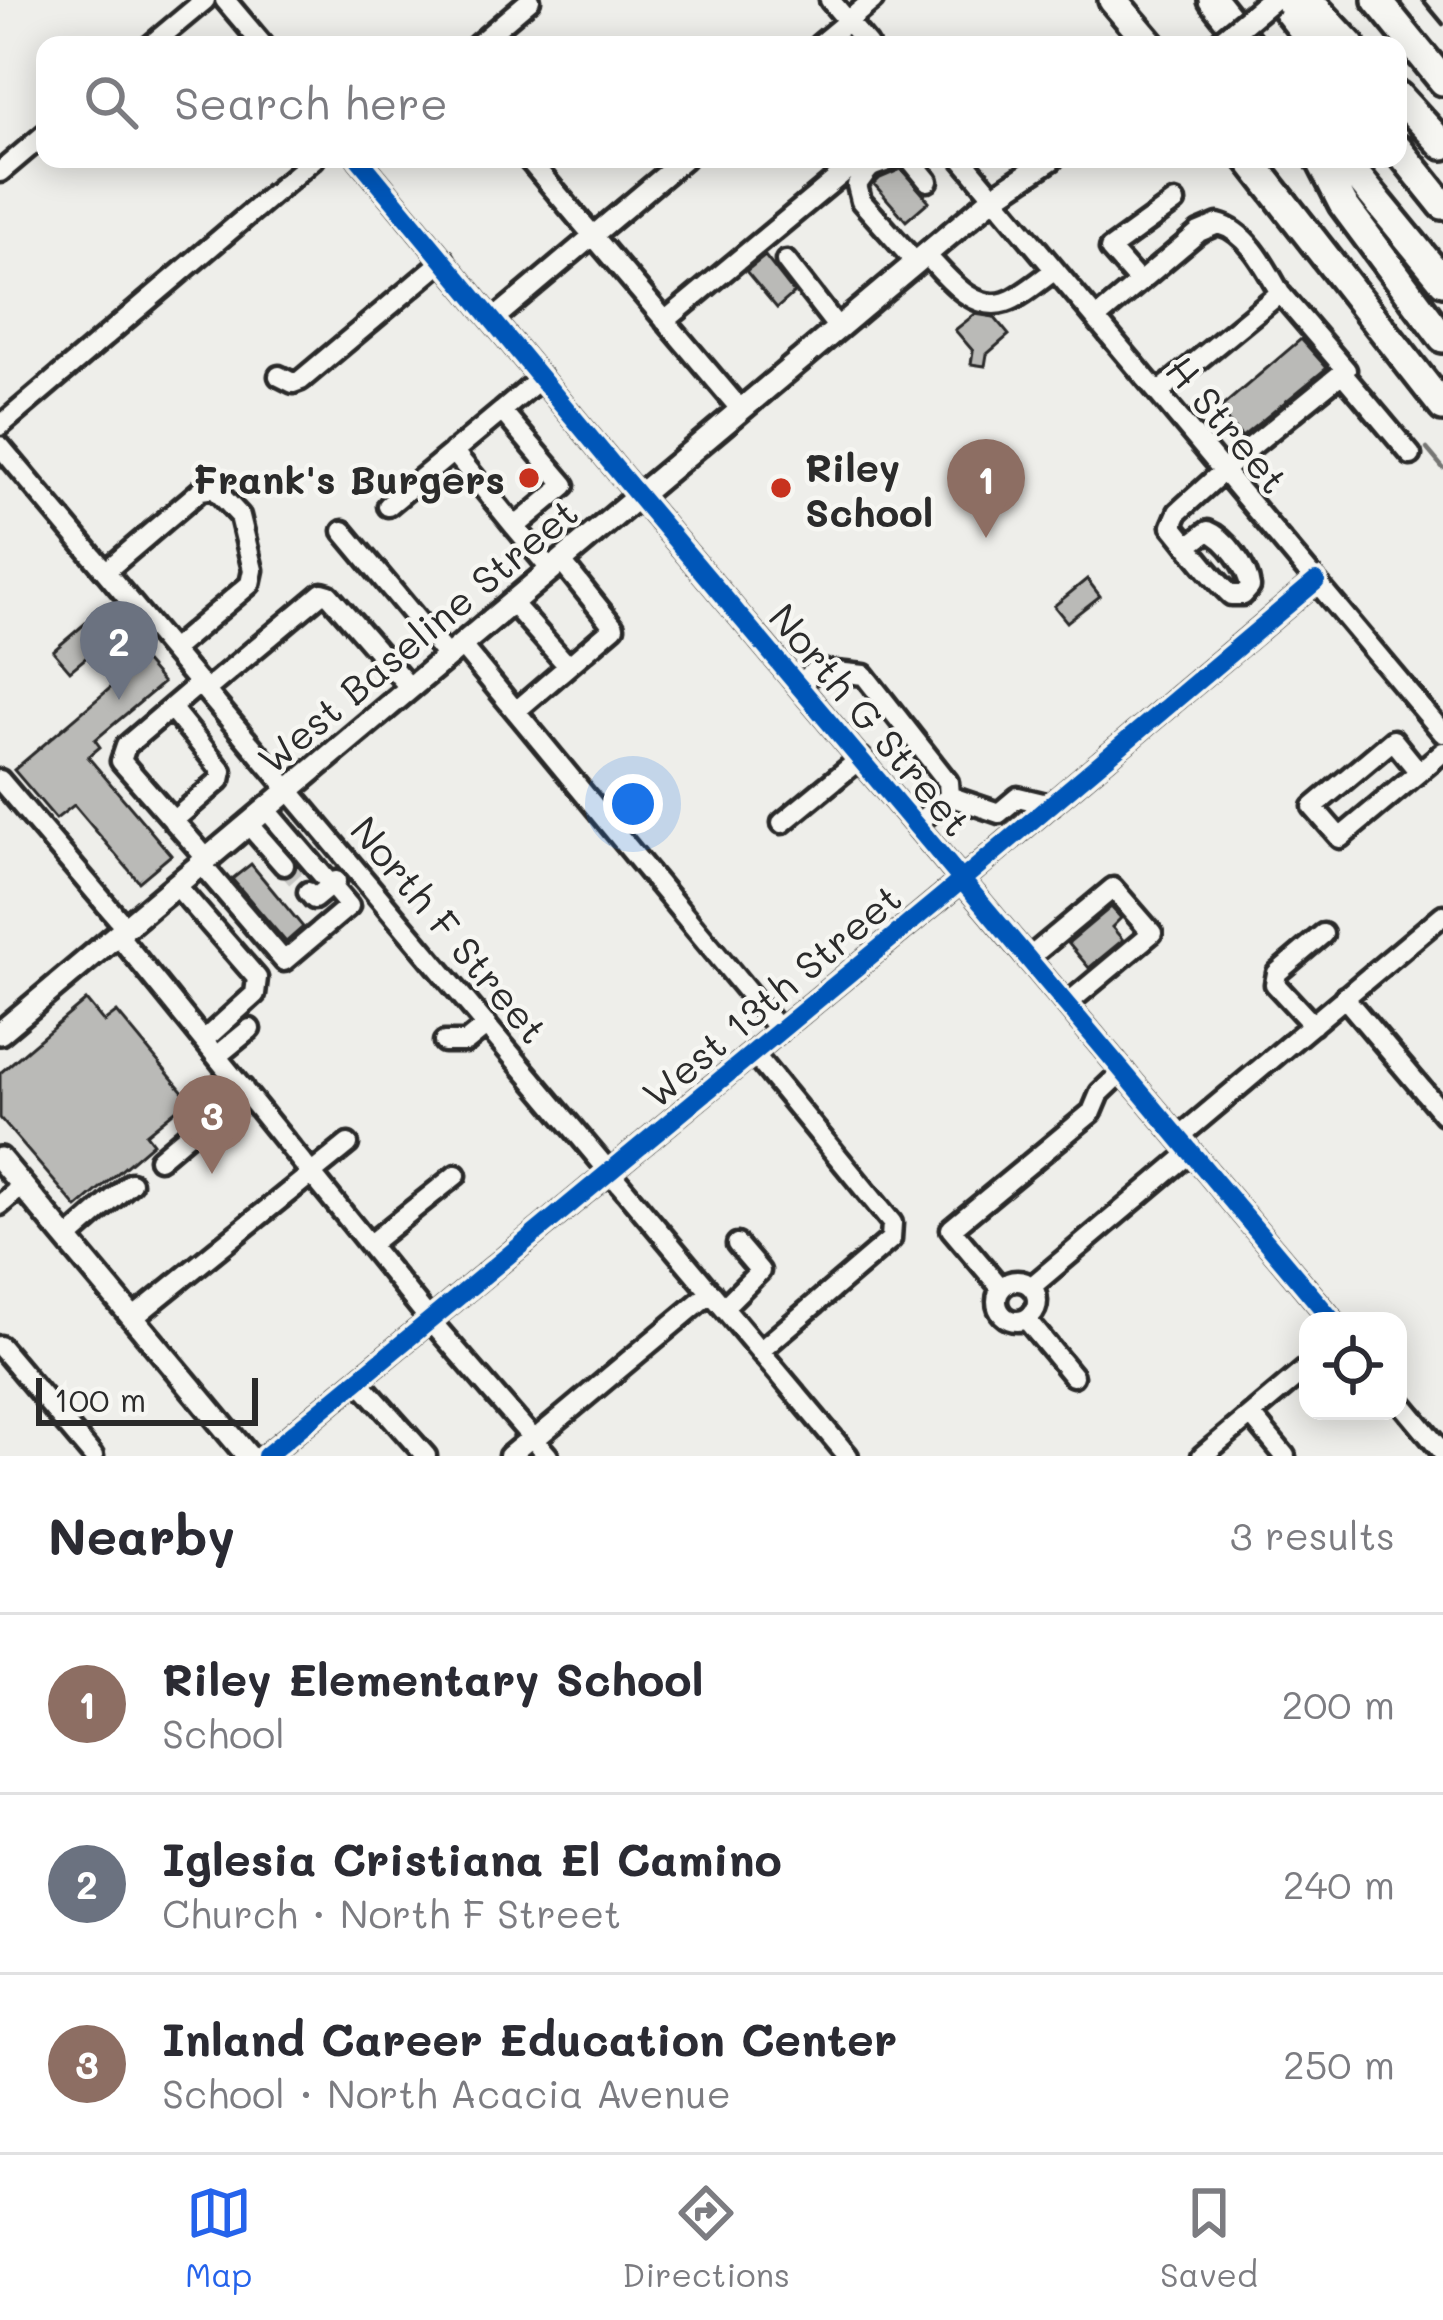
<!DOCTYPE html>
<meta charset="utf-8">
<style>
body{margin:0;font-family:Mali,sans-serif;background:#f2f2f3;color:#2b2b33}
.controls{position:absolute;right:36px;bottom:36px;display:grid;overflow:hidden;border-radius:24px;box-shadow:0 6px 30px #0003}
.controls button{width:108px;height:108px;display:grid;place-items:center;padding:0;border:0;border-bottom:3px solid #e1e1e2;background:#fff;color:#2b2b33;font:60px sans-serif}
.scale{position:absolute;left:36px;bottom:30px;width:222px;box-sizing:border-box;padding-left:12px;border:6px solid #2b2b2b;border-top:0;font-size:33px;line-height:42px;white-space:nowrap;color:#2b2b2b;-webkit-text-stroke:9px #f6f6f2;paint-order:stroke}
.you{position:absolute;left:633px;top:804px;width:42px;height:42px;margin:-30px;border:9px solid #fff;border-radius:50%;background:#1a73e8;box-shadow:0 0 0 18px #1a73e833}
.badge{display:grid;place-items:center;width:78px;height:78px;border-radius:50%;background:#2563eb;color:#fff;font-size:39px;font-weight:700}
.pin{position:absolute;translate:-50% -99px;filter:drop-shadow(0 3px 6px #0008)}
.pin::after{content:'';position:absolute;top:63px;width:42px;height:36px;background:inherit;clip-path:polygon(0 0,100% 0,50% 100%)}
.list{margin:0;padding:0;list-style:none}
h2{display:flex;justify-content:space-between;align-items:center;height:156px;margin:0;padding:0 48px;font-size:51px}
h2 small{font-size:39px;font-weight:400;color:#7c7c81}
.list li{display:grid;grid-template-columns:78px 1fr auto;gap:36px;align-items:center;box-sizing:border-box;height:180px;padding:0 48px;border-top:3px solid #e1e1e2}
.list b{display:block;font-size:45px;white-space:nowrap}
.list p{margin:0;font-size:39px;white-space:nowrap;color:#7c7c81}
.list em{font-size:39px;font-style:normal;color:#7c7c81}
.icon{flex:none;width:66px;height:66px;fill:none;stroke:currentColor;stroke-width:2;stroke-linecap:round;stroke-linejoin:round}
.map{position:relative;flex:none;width:1443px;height:1456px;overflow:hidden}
.search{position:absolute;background:#fff;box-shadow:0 6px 30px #0003;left:36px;right:36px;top:36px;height:132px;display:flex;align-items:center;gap:30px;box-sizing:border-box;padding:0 42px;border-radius:24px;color:#7c7c81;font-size:45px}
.sheet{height:696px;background:#fff}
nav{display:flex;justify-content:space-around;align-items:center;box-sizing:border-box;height:168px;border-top:3px solid #e1e1e2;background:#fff;font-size:33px;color:#7c7c81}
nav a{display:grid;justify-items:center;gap:6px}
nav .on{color:#2563eb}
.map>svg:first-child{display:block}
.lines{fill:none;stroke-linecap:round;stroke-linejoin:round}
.stream{stroke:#757573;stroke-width:4.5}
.building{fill:#babab7;stroke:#2b2b2b;stroke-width:3}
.minor-tunnel{stroke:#c7c7c4;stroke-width:18;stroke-dasharray:18 9;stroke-linecap:butt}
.minor-casing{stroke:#2b2b2b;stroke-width:27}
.major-casing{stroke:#2b2b2b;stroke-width:30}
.highway-casing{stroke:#2b2b2b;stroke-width:36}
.minor{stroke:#f6f6f2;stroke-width:18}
.major{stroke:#f6f6f2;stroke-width:21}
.highway{stroke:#f6f6f2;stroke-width:27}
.rail{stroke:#2b2b2b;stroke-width:4.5}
.major-bridge-casing{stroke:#2b2b2b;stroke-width:30;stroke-linecap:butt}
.major-bridge{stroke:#f6f6f2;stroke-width:21}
.cycleway-casing{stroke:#f6f6f2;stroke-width:26}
.cycleway{stroke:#0057b8;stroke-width:18}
.poi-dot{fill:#c8321e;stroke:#f6f6f2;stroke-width:4.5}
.labels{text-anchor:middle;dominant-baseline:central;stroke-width:9;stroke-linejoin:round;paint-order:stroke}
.street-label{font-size:39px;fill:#2b2b2b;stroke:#f6f6f2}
.poi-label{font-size:39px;font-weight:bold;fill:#2b2b2b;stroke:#f6f6f2;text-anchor:start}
</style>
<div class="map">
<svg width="1443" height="1456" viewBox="0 0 1443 1456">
<rect width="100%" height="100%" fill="#eeeeea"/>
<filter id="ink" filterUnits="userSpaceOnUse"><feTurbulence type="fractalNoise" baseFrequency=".00833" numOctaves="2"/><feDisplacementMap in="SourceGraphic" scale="24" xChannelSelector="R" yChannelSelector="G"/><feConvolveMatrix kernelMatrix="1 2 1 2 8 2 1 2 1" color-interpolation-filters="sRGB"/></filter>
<g filter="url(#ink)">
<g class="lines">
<!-- stream -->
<path class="stream" d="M1427,449L1443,468"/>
</g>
<!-- building -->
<path class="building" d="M901,169L929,201L906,221L874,184L880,178Z
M765,256L794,293L777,308L746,271Z
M975,314L994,317L1009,335L987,354L985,366L971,364L973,351L955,330Z
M1301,339L1327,368L1242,437L1218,410Z
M1087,579L1100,596L1067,622L1054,606Z
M102,609L121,632L108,644L106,641L70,671L53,651Z
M143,660L163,683L95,740L100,747L88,757L171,855L139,882L74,805L56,819L14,770Z
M251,864L303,927L286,942L232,879Z
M1111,907L1121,918L1112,927L1123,940L1089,968L1068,943Z
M86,1000L104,1022L117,1012L189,1099L146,1134L153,1143L77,1208L0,1118V1073Z"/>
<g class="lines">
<!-- minor-tunnel -->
<path class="minor-tunnel" d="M284,865L308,892"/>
<defs>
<path id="minor" d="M225,0L263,45
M830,0L868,45
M151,45L205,0
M477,45L530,0
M819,45L873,0
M359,159L621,475L1333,1321
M528,159L741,410
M893,159C870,169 875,159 857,185L861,201L916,263
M910,159L928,181
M962,159L1443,733
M0,172L45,134
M926,255C946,275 972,313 1006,302C1020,298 1042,279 1055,270
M786,261L838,328
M1139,282L1110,249L1175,202
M494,319L684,159
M1096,319L1199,232L1218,224C1247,231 1266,268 1280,293
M665,321L860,159
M279,376L293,383L301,380L444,260
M541,378L502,411L565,485L515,527L551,570
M1158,393L1280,293L1346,370L1342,373L1411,455
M0,426L314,159
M0,446L848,1456
M453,451L515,527
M388,506L502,411
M343,531L448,657
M1188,546L1208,531C1226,538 1248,568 1250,587L1243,595H1231C1209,575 1191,549 1172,526L1178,512L1241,455L1342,373
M106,571L201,490L214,488L240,516L253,570L250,584L172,650
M513,604L568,666
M461,645L780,1031
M200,683L126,746L121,761L207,859
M799,684L816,670L864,675L948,782L949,796L917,824
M206,690L322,593L329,595L410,688
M171,708L222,771L220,780L173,821
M516,711L614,627L561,561
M1419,772L1393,740L1313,807L1340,838L1443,752
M0,780L126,928
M949,796L999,813L1018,797L1051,805
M782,823L861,758
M248,824L284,865
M201,864L284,961L349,906L266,809
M176,885L257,978L255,994L204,1040
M308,892L314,899L336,881
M118,935L430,1320L548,1456
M1029,958L1113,888L1152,933L1067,1004
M1344,997L1443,1114
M1313,1025L1275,984L1277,973L1323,934
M444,1042H466L487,1025
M753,1053L892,1223L891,1239L760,1351
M217,1056L250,1029
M1179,1137L1443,915
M159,1159L243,1088
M0,1205L22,1186
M67,1239L131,1183
M370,1244L456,1175
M997 1301a20 20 0 1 1 40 0a20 20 0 1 1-40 0Z
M1031,1287L1191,1152
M1001,1288L951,1229L1092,1112L1100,1093L1123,1071
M724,1307L760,1271L737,1244
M133,1318L348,1144
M1026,1319L1073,1376
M0,1346L93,1456
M358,1380L426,1456
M1398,1399L1443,1453
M1251,1415L1285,1456
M534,1440L711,1292
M266,1456L945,894L1316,581
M509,1456L532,1437
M1202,1456L1308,1367"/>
<path id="major" d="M0,1033L994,197L1051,159
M0,1159L248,1456"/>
<path id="highway" d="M1113,0L1151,45
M1213,0L1249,45
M1279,0L1315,45
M1308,0L1350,45
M1377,0L1443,81
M1398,96L1443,145
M1398,149L1443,205
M1249,159L1443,407
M1320,159L1343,204L1443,338
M1343,159L1443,281"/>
</defs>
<!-- minor casing -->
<use href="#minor" class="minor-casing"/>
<!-- major casing -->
<use href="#major" class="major-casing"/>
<!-- highway casing -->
<use href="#highway" class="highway-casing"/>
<!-- minor -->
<use href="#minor" class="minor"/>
<!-- major -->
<use href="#major" class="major"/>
<!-- highway -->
<use href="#highway" class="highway"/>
<!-- rail -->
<path class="rail" d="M1423,0L1443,24"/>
<defs>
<path id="major-bridge" d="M1217,45L1271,0"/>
</defs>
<!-- major-bridge casing -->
<use href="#major-bridge" class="major-bridge-casing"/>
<!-- major-bridge -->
<use href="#major-bridge" class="major-bridge"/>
<defs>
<path id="cycleway" d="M359,159L621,475L1333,1321
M266,1456L945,894L1316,581"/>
</defs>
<!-- cycleway casing -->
<use href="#cycleway" class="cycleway-casing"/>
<!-- cycleway -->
<use href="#cycleway" class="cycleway"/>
</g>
</g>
<!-- markers -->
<g class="poi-dot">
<circle cx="529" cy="478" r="12"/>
<circle cx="781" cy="488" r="12"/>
</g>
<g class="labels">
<!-- street labels -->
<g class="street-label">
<text transform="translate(1228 424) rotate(50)">H Street</text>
<text transform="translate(417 635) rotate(-40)">West Baseline Street</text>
<text transform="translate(871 719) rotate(50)">North G Street</text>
<text transform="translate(450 929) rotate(50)">North F Street</text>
<text transform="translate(771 995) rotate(-40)">West 13th Street</text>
</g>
<!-- poi labels -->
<g class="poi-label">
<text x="805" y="466">Riley<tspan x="805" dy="45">School</tspan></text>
<text x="505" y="478" text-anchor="end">Frank's Burgers</text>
</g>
</g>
</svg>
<div class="controls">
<button><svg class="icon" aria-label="locate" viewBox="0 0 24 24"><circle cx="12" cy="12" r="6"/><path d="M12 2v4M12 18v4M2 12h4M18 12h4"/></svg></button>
</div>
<div class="scale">100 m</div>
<div class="you"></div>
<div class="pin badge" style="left:986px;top:538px;background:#8d6e63">1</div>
<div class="pin badge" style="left:119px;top:700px;background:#6b7280">2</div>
<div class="pin badge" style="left:212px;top:1174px;background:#8d6e63">3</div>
<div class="search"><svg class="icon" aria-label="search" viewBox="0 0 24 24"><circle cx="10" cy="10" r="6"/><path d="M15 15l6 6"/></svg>Search here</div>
</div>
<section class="sheet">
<h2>Nearby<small>3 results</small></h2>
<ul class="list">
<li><span class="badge" style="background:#8d6e63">1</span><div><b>Riley Elementary School</b><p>School</p></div><em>200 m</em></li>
<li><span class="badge" style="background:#6b7280">2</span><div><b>Iglesia Cristiana El Camino</b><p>Church · North F Street</p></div><em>240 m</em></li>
<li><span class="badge" style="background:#8d6e63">3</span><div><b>Inland Career Education Center</b><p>School · North Acacia Avenue</p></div><em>250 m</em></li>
</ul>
</section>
<nav>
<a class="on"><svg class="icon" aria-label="map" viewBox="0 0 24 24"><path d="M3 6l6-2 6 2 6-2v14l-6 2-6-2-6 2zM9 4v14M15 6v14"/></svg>Map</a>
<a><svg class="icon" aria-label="directions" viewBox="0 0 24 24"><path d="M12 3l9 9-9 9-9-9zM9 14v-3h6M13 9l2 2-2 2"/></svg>Directions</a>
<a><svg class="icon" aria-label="saved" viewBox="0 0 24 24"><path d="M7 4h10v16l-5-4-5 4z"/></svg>Saved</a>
</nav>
